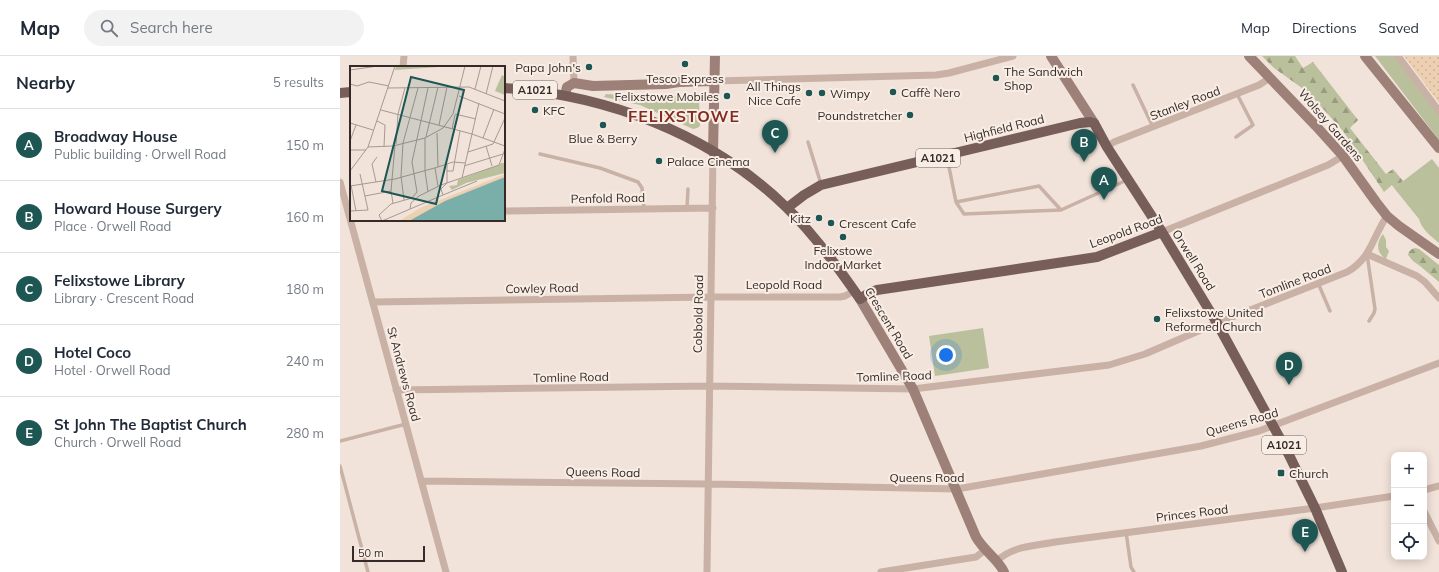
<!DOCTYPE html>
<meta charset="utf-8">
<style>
body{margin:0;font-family:Mulish,sans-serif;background:#f2f2f3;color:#1f2937}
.controls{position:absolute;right:12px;bottom:12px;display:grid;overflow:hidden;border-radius:8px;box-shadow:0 2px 10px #0003}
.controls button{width:36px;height:36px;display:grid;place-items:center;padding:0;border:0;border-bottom:1px solid #e0e1e3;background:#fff;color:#1f2937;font:20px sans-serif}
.scale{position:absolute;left:12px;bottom:10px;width:73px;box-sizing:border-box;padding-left:4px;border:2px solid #352a27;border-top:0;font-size:11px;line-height:14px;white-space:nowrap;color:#352a27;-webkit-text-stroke:3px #f9eee6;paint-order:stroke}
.you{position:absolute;left:606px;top:299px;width:14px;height:14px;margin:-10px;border:3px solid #fff;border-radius:50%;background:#1a73e8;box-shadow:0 0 0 6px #1a73e833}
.badge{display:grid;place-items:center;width:26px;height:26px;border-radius:50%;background:#1d5652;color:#fff;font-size:13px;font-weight:700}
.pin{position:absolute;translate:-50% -33px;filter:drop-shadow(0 1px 2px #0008)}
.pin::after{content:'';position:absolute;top:21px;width:14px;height:12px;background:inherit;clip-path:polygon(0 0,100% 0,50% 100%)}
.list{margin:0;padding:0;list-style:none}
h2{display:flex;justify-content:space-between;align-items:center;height:52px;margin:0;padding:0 16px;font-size:17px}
h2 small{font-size:13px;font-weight:400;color:#747a83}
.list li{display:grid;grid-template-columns:26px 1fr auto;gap:12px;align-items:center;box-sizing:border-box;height:72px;padding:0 16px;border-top:1px solid #e0e1e3}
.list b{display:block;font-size:15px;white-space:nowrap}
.list p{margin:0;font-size:13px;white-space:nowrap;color:#747a83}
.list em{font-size:13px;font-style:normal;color:#747a83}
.icon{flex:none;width:22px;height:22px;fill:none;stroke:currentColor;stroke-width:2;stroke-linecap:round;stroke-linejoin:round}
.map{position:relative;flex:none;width:1099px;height:516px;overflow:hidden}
header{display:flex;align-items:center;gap:24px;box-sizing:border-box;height:56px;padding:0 20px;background:#fff;border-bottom:1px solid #e0e1e3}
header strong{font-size:19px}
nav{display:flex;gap:22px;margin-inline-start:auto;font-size:14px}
.search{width:280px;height:36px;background:#f2f2f3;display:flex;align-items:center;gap:10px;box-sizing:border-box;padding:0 14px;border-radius:22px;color:#747a83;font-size:15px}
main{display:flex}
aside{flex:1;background:#fff}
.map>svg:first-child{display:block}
.forest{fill:url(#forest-firs)}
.sand{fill:url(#sand-dots)}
.garden{fill:#b9c09b}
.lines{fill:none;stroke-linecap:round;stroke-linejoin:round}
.lane{stroke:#c9b1a6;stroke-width:3.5}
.street{stroke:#c9b1a6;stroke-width:7}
.secondary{stroke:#9d8078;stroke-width:10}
.primary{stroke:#775e58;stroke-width:10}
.poi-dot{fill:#1d5652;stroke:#f9eee6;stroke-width:1.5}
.labels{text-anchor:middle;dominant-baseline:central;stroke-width:4;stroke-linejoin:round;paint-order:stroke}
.shield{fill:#f9eee6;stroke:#706560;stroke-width:1}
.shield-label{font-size:11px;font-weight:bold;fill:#352a27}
.poi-label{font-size:12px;fill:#352a27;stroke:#f9eee6;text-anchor:start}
.street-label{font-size:12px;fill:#352a27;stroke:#f9eee6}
.district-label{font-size:16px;font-weight:bold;letter-spacing:1px;fill:#832b21;stroke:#f9eee6}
.inset-road{fill:none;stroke:#a69992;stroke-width:1}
.view{fill:#1d5652;fill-opacity:0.15;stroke:#1d5652;stroke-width:2}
.inset-edge{fill:none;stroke:#352a27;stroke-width:2}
</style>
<header>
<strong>Map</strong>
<div class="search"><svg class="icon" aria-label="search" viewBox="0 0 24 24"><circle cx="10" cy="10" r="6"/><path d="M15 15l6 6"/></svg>Search here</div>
<nav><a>Map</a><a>Directions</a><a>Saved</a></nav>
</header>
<main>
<aside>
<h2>Nearby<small>5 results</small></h2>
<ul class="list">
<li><span class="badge">A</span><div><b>Broadway House</b><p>Public building · Orwell Road</p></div><em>150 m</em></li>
<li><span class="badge">B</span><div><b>Howard House Surgery</b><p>Place · Orwell Road</p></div><em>160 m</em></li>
<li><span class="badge">C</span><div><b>Felixstowe Library</b><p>Library · Crescent Road</p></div><em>180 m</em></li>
<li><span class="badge">D</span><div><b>Hotel Coco</b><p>Hotel · Orwell Road</p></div><em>240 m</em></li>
<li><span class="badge">E</span><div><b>St John The Baptist Church</b><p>Church · Orwell Road</p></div><em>280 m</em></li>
</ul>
</aside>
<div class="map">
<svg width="1099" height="516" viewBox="0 0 1099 516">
<defs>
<pattern id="forest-firs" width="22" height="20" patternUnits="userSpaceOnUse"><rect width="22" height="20" fill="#b9c09b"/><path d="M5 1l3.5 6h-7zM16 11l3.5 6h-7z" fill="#979c7e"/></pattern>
<pattern id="sand-dots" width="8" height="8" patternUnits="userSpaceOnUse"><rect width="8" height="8" fill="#edd0b1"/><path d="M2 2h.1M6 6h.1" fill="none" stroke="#ccb398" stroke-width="1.8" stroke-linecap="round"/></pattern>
</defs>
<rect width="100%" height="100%" fill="#f1e3da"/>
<!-- forest -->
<path class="forest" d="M922,0H955L963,12L973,6L1018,64L1010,72L1046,118L1053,113L1063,125L1054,132L1052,129L1044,136L1003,75L969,37L934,12Z
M1075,192L1079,193L1099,209V226L1080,210L1073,205L1068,199C1069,195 1071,193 1075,192Z"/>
<!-- sand -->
<path class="sand" d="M1064,0H1099V47Z"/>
<!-- garden -->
<path class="garden" d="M1035,0H1056L1099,58V84Z
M266,38L303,40H356L359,44L360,70L357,72L353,73L300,49L264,41Z
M1092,103L1099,112V187C1091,180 1082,174 1079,163L1054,132Z
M1043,178L1046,184V191L1049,195L1046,203C1036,197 1036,186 1043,178Z
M643,272L649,312L595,320L589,280Z"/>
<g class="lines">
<!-- lane -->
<path class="lane" d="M793,29L813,71
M896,81L913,69L897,38
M468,86L481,128
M200,98L260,112L298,126L302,132L304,152
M607,101L616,146L624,158L721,154L787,124
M616,146L699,130L721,154
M347,152L348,133
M1027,198L1035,253L1034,257L1029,265
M978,227L990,255
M0,385L66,368
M0,410L28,516
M786,476L791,511L794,516"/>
<!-- street -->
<path class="street" d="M233,0L234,27
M1058,0L1099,55
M63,11L64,0
M374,25L596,19L609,17L673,0
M767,91L774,86L919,29L930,22
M0,126L106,516
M164,155L373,152
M822,176L988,109L1003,100
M1027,198L1077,220L1085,226L1099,242
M33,246L371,241H500L505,240L514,235
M56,334L370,330L573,333L769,309L805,298L877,267L1007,216C1031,203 1033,180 1047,160
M81,425L369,428L617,433L861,390L919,375L1099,307
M1084,434L1099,430
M1084,455L1099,485
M657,505C671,490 696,490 715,486L975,452L1054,440
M367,516L373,96
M541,516L636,501L645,494"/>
<!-- secondary -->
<path class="secondary" d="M711,0L754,67
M909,0L976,70L1003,100L1036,146L1047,160L1059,170L1099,198
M1025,0L1099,92
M225,39L227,31L234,27L253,30L326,28L339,26L374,25
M373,96L375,0
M520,243L573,333L636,481C644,495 658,503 664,516"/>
<!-- primary -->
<path class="primary" d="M164,32C267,39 371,78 446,151C474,178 498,211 520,243L529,237L537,234L757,201L822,176
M0,37L11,36
M447,152L464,139L481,129L740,67L750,66L754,67L767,91L822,176L877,267L949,399L975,452L1002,516"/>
</g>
<!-- markers -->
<g class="poi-dot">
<circle cx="345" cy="8" r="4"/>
<circle cx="249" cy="11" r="4"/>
<circle cx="656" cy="22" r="4"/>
<circle cx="553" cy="36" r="4"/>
<circle cx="469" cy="37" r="4"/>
<circle cx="482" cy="37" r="4"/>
<circle cx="387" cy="40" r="4"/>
<circle cx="195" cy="54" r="4"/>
<circle cx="570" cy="59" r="4"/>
<circle cx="263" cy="69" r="4"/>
<circle cx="319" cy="105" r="4"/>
<circle cx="479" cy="162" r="4"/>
<circle cx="491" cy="167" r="4"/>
<circle cx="503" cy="181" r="4"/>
<circle cx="817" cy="263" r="4"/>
<rect x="937" y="413" width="8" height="8" rx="2"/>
</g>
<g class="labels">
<!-- shield labels -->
<g class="shield">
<rect x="173" y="25" width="44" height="18" rx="3"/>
<rect x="576" y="93" width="44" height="18" rx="3"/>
<rect x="922" y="380" width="44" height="18" rx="3"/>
</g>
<g class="shield-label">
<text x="195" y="34">A1021</text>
<text x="598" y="102">A1021</text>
<text x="944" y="389">A1021</text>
</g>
<!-- poi labels -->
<g class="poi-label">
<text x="241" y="11" text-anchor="end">Papa John's</text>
<text x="664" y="15">The Sandwich<tspan x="664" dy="14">Shop</tspan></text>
<text x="345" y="22" text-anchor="middle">Tesco Express</text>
<text x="461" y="30" text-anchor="end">All Things<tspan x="461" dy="14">Nice Cafe</tspan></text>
<text x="561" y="36">Caffè Nero</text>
<text x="490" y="37">Wimpy</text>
<text x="379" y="40" text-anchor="end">Felixstowe Mobiles</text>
<text x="203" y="54">KFC</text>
<text x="562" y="59" text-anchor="end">Poundstretcher</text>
<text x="263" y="82" text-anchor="middle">Blue &amp; Berry</text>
<text x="327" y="105">Palace Cinema</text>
<text x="471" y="162" text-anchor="end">Kitz</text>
<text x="499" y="167">Crescent Cafe</text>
<text x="503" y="194" text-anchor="middle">Felixstowe<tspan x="503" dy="14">Indoor Market</tspan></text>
<text x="825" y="256">Felixstowe United<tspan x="825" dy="14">Reformed Church</tspan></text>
<text x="949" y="417">Church</text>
</g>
<!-- street labels -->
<g class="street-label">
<text transform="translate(845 47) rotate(-21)">Stanley Road</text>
<text transform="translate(991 69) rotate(49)">Wolsey Gardens</text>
<text transform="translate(664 72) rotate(-14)">Highfield Road</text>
<text transform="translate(268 142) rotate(-1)">Penfold Road</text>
<text transform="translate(786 175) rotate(-20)">Leopold Road</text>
<text transform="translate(854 204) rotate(58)">Orwell Road</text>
<text transform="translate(955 225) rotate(-21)">Tomline Road</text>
<text x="444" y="228">Leopold Road</text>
<text transform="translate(202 232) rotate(-1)">Cowley Road</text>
<text transform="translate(358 258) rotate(-89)">Cobbold Road</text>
<text transform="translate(549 267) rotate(59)">Crescent Road</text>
<text transform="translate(64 318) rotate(75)">St Andrews Road</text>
<text transform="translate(554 320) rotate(-2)">Tomline Road</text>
<text transform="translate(231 321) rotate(-1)">Tomline Road</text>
<text transform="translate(902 366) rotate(-16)">Queens Road</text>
<text transform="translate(263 416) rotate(1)">Queens Road</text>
<text x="587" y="421">Queens Road</text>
<text transform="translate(852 457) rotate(-7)">Princes Road</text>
</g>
<!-- district labels -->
<g class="district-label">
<text x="344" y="60">FELIXSTOWE</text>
</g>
</g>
<!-- overview -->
<g transform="translate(10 10)">
<rect width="155" height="155" fill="#f1e3da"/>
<path d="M46,0H88L89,1L45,4Z" fill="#b9c09b"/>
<path d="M155,108V116L64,155H49L70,142Z" fill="#edd0b1"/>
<path d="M152,9L155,11V29L145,25Z" fill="#b9c09b"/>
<path d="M151,97H155V107L116,117L102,124L99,120L107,119L108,114L149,99Z" fill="#b9c09b"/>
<path d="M155,111V155H59L95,135Z" fill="#7aaea9"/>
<path class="inset-road" d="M0,4L28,0M0,18L7,20L19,16L39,20M38,22L119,21L155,35M125,23L131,0M136,28L143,0M109,30L155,48M31,44L122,68L155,80M48,48L55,22M105,48L126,53M27,55L35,59L34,81M0,57L23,64M89,59L97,21M102,63L105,49M76,71L88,21M133,72L144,43M0,75L6,59M46,78L48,48M136,80L142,100M18,81L43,80L75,72M0,84H16M118,86L143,78L155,52M114,100L153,88M88,101L103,96L115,97M85,102L88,120M0,105L18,81L45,0M75,105L78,126M75,105V72L93,62L103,48L115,0M97,105H103L110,65M112,112L129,37M26,116L22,98L27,91M1,119L6,145M0,120L45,113L88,101L87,67M67,126L62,96L78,22M93,129L127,115M15,130L41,125M54,134L51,110L53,77L68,22M43,137L41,125L45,79M60,143L61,137L69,130L91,119L149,99L155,83M0,145L18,144L10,108M32,155L29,149L41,138L62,132L67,126M32,155L93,129L91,123L97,117V98"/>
<path class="view" d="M61,11L114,24L86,138L32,125Z"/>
<rect width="155" height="155" class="inset-edge"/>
</g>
</svg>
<div class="controls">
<button>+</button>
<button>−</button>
<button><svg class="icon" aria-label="locate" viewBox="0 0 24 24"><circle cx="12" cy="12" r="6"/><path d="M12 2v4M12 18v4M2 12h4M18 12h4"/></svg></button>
</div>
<div class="scale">50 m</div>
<div class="you"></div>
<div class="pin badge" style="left:764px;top:144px">A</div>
<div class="pin badge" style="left:744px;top:106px">B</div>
<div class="pin badge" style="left:435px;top:97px">C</div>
<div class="pin badge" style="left:949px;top:329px">D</div>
<div class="pin badge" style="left:965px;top:496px">E</div>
</div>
</main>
